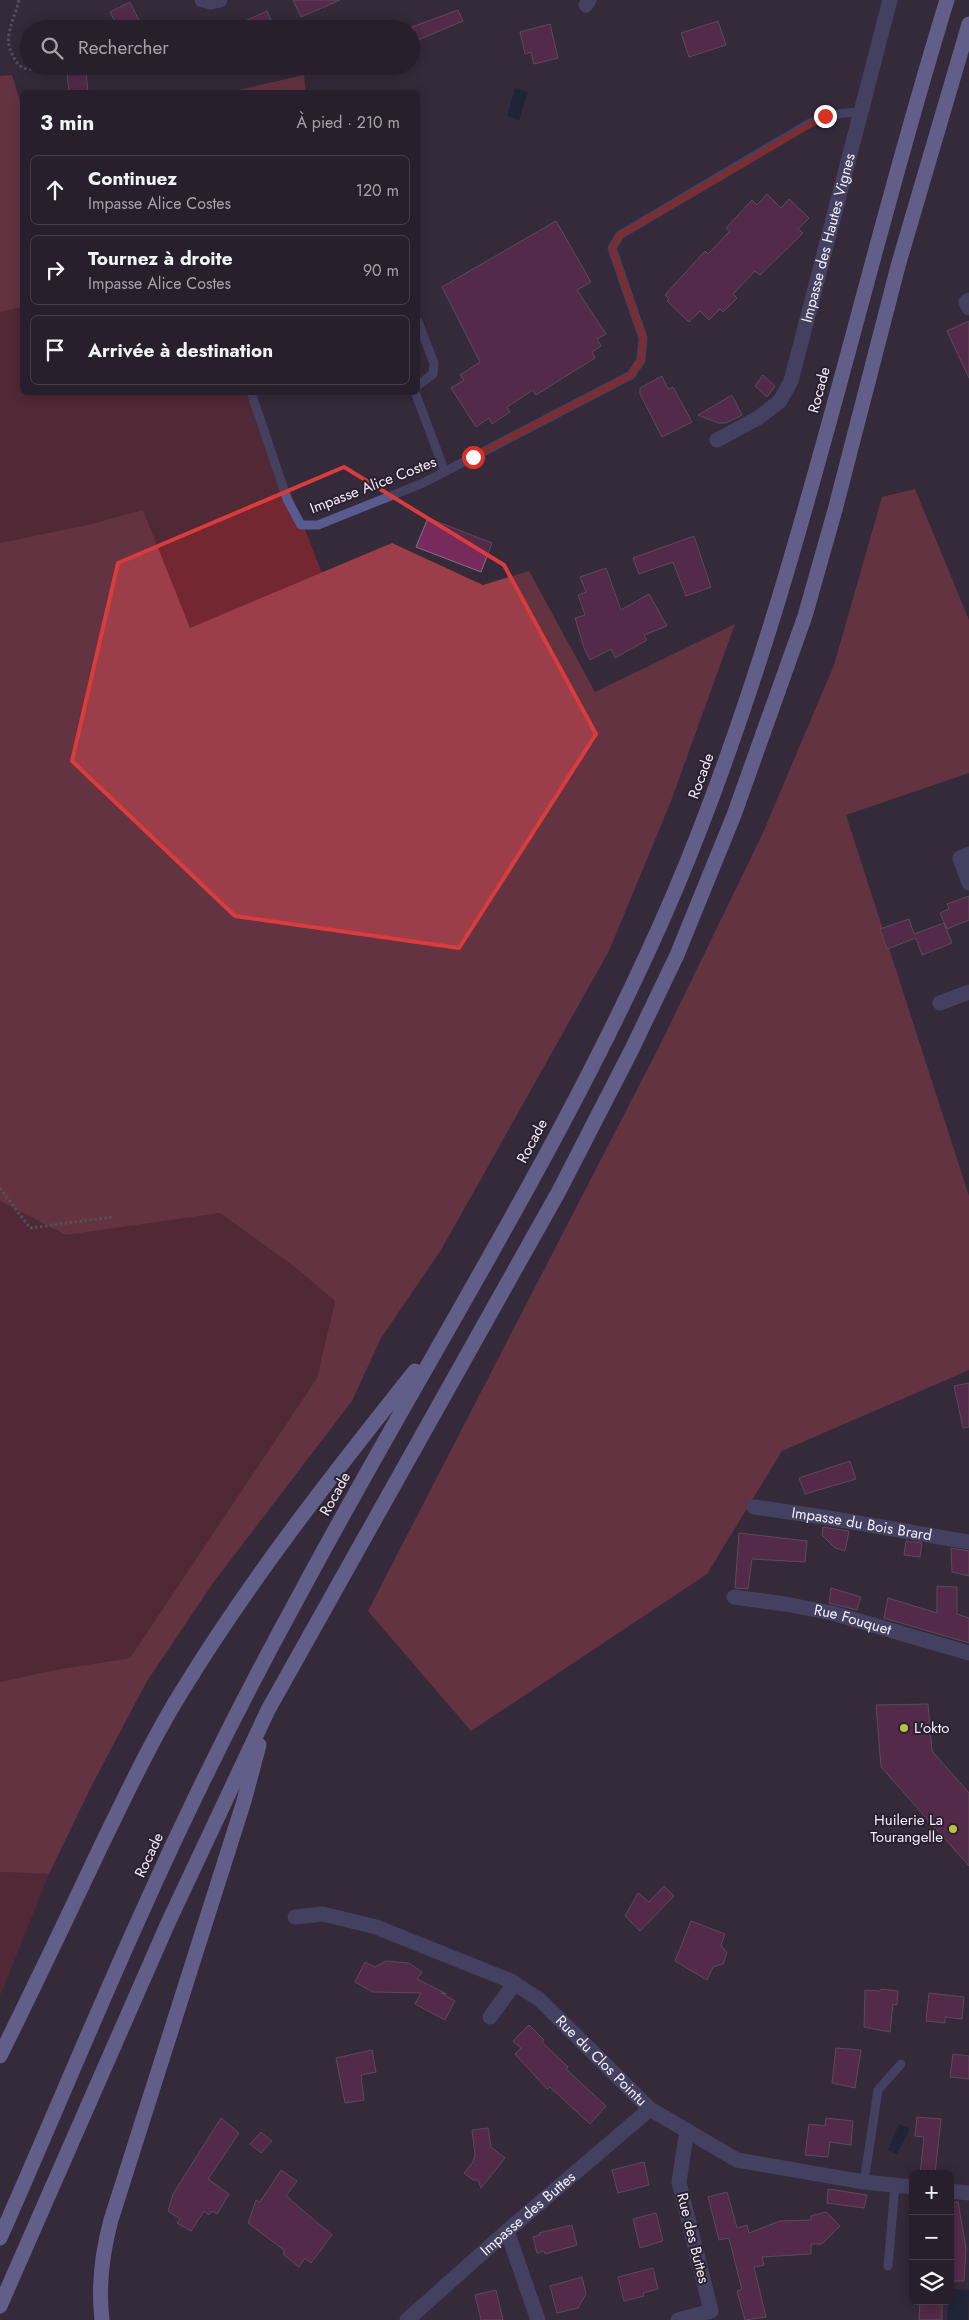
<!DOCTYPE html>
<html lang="fr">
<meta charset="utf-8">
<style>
body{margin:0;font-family:Jost,sans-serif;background:#2f2834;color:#f1f3f6}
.controls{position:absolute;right:15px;bottom:15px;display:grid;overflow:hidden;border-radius:8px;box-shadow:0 2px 12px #0003}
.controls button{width:45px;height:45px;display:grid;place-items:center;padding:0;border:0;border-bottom:1px solid #433e48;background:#27202c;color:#f1f3f6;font:25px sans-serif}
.stop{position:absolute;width:15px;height:15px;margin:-11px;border:4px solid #d93025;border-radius:50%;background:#fff}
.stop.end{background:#d93025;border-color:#fff;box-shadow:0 1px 5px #0008}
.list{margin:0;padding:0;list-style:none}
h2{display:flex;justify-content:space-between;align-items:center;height:65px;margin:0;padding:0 20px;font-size:21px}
h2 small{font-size:16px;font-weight:400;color:#a4a3a9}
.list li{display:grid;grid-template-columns:32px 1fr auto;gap:15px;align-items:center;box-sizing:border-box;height:70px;margin:0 10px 10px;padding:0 10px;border:1px solid #433e48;border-radius:8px}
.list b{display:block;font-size:19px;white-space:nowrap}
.list p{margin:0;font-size:16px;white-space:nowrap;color:#a4a3a9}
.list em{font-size:16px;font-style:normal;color:#a4a3a9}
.icon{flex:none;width:28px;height:28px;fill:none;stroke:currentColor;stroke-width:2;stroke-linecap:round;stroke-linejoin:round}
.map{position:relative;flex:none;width:969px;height:2320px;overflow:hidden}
.search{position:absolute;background:#27202c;box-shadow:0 2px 12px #0003;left:20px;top:20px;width:400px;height:55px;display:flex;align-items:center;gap:12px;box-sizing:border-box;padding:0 18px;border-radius:28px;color:#a4a3a9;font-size:19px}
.panel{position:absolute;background:#27202c;box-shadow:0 2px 12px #0003;left:20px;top:90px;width:400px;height:305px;border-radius:8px}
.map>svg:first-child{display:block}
.green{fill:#742631}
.forest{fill:#9b3e4a}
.water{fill:#071e33}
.building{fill:#782a5d;stroke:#88737f}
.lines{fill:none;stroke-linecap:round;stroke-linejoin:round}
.path{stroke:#7f7785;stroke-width:3;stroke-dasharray:2.5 2.5;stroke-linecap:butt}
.lane{stroke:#585b8f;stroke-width:9}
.street{stroke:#585b8f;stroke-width:15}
.highway{stroke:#989de9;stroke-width:15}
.route{stroke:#d93025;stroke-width:6}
.marked{fill:none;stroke:#d93c3d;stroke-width:4;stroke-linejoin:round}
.poi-dot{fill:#bebf42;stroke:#2a2030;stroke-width:2}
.labels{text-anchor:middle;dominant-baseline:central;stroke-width:4;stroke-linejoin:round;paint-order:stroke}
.street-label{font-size:15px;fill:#f5effa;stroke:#2a2030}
.poi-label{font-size:15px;fill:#f5effa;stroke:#2a2030;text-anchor:start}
</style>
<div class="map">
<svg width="969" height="2320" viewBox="0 0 969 2320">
<rect width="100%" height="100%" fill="#342a3a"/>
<!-- green -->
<path class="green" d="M22,307V392L252,393L322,573L190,629L143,510L87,525L0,543V312Z
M0,1201L66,1235L220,1213L296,1268L335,1300L317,1378L130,1658L55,1670L0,1682Z
M0,1872L49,1874L0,1996Z"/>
<!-- forest -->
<path class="forest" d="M12,75L22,107V307L0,312V76Z
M304,75L306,92H230Z
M915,489L969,620V773L846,815L969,1196V1370L782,1451L707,1574L471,1731L368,1611L661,1043L762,835L834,665L882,497Z
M143,510L190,628L392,543L483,585L529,571L595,692L735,624L671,801L609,951L441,1250L381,1338L352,1401L213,1583L147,1681L91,1787L49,1874L0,1872V1682L55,1670L130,1658L317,1378L335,1301L296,1268L220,1213L66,1235L0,1201V543L87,525Z"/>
<!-- water -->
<path class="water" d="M515,88L528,92L519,120L507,116Z
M899,2124L910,2129L897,2154L888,2150Z
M950,2289L969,2290L968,2320H947Z"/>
<!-- building -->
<path class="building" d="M293,0H340L301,17Z
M130,2L143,29H119L110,12Z
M458,10L463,21L418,40L412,27Z
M267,11L275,29H227Z
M718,21L726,45L689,57L681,33Z
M550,24L558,58L534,64L531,52L525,54L520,32Z
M86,70L88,92H69L67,73Z
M767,194L781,208L789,199L809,218L798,229L803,233L760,275L755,271L733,294L737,298L723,312L720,309L709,320L700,311L689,322L667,301L669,299L665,295L705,251L708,254L730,231L726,228L752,200L757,205Z
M556,221L591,282L577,290L606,334L597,339L601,346L592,352L595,358L536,395L533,390L507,407L510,412L492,424L489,418L476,427L451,388L464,380L460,375L480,362L442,287Z
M969,321V378L947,331Z
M763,375L775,386L767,397L755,386Z
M662,376L668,389L673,387L692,422L662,437L640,394V388Z
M732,395L742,415L726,423H718L698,415Z
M428,518L492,543L481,572L416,547Z
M694,536L711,587L686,596L673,562L639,574L633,558Z
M606,568L621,610L649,594L667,626L644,635L647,640L615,658L611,649L590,660L584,648L575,618L585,615L578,595L586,592L580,577Z
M969,896V920L947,929L940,913L949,909L947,904Z
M909,919L914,934L944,923L952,943L922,955L916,938L887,949L880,929Z
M969,1383V1427L963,1428L954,1386Z
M850,1461L856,1479L805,1494L799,1478Z
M823,1527L849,1531L845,1551L835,1548L822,1535Z
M739,1533L807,1541L805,1562L752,1559L748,1589L735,1588Z
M906,1541L922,1543L920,1557L904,1555Z
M951,1548L969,1551V1576L952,1572Z
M937,1586L957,1587V1614L969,1618V1643L884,1618L888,1598L937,1613Z
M831,1588L861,1597L857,1610L829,1603Z
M928,1704L932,1751L969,1793V1866L881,1767L876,1705Z
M664,1886L674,1896L640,1931L625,1916L638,1893L649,1902Z
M691,1921L725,1934L721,1945L727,1953L723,1964L713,1967L707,1980L675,1961Z
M386,1961L409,1963L422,1972L417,1979L447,1994L441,1993L455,2001L445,2020L415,2004L421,1993L373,1992L355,1982L365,1962L375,1967Z
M881,1989L898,1991L897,2005L893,2004L890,2032L864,2027L865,1990L880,1991Z
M929,1993L964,1997L962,2019L945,2017V2023L926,2021Z
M529,2025L544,2040L542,2042L568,2067L566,2069L606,2106L590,2124L550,2087L547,2089L515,2054L521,2048L513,2041Z
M836,2048L861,2050L855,2088L832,2083Z
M372,2050L376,2072L361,2075L364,2100L345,2103L336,2058Z
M953,2054L969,2056V2079L950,2077Z
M917,2117L941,2119L935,2174H920L924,2137L915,2136Z
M221,2118L239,2133L208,2179L229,2194L217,2214L212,2211L209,2215L204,2211L191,2231L177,2223L180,2219L168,2211L173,2194Z
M826,2118L853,2121L851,2145L830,2142L828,2157L805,2155L809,2124L825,2126Z
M488,2128L491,2147L505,2158L481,2188L478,2180H473L464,2173L473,2162L475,2155L472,2130Z
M261,2132L272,2141L261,2153L250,2144Z
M644,2162L649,2185L618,2193L612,2170Z
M281,2170L297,2181L286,2196L332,2235L311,2263L305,2258L299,2267L284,2255V2250L248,2223L256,2200L260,2202Z
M828,2189L867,2195L864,2208L827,2203Z
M727,2192L737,2228L747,2225L749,2233L780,2221L811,2220V2216L826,2212L840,2226L822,2244H811V2254L762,2257L764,2265L754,2267L766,2317L745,2320L737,2291L742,2290L729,2238L719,2240L708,2197Z
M958,2202L966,2248L964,2281H950V2203Z
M656,2213L663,2241L640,2248L633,2219Z
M572,2225L577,2245L545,2254L544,2251L537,2253L533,2237L540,2235L539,2233Z
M653,2268L658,2289L643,2293L644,2296L624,2301L618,2277Z
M582,2277L586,2294L578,2308L557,2313L550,2286Z
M496,2290L503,2320H481L475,2295Z
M920,2301H942V2320H919Z"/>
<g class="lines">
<!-- path -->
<path class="path" d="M19,0C12,28 0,39 18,64C24,70 33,71 40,66
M0,1188L30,1228L113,1217"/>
<!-- lane -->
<path class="lane" d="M418,322L434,363L433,374L418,385
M251,392L287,499L301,525H318L423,483L631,375L641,360L643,338L612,248L620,235L808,124C825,116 841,111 860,113
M415,392L445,472
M864,2182L878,2090L901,2064
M888,2266L895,2185"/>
<!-- street -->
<g class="street">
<path d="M202,0L211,2L220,0"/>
<path d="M586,5L589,0"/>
<path d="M969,300L966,302L969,308"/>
<path id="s1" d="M717,440L758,418L780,401L791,381L890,0"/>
<path d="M969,854L960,858L969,883"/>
<path d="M940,1003L969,992"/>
<path id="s2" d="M754,1507L823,1517L969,1542"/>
<path id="s3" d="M734,1597L785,1604L832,1613L969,1653"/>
<path id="s4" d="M295,1917L323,1914L376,1927L511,1981L540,2000L650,2109L737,2160L864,2182L913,2187"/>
<path d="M490,2017L515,1983"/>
<path d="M950,2191L969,2193"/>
<path d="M507,2231L538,2320"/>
<path id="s5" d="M407,2320L507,2231L650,2109"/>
<path d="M678,2320L711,2311L679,2182L687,2130"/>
</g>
<!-- highway -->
<path class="highway" d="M0,2056C34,1987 67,1918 100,1848C126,1795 151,1741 182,1691C251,1578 333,1474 415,1371
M0,2238C48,2130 93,2020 142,1912C190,1804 243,1698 300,1594C425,1360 571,1135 675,891C796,604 855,297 947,0
M0,2306L168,1923L268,1710L559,1191L632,1049L677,955L734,815L805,616L835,510L898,266L969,24
M102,2320C98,2286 102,2253 111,2220L244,1801L259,1745"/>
</g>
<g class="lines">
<!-- route -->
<path class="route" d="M473,457L631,375L641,360L643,338L612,248L620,235L825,116"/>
</g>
<!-- marked area -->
<path d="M0 0H969V2320H0ZM344,467L504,565L596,734L459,948L235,916L72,761L118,563Z" fill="#342a3a" fill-opacity=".55" fill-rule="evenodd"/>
<path class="marked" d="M344,467L504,565L596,734L459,948L235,916L72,761L118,563Z"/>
<!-- markers -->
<g class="poi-dot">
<circle cx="904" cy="1728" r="5"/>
<circle cx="953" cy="1829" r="5"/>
</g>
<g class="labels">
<!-- street labels -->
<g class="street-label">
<text stroke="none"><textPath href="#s1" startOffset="245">Impasse des Hautes Vignes</textPath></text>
<text transform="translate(819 390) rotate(-75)">Rocade</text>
<text transform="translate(373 485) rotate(-21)">Impasse Alice Costes</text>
<text transform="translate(701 776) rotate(-70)">Rocade</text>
<text transform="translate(532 1141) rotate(-62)">Rocade</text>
<text transform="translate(335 1494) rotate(-61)">Rocade</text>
<text stroke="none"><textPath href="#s2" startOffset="109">Impasse du Bois Brard</textPath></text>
<text stroke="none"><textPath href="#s3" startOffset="121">Rue Fouquet</textPath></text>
<text transform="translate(149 1855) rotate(-65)">Rocade</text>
<text stroke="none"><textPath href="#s4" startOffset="349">Rue du Clos Pointu</textPath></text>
<text stroke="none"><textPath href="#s5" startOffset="161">Impasse des Buttes</textPath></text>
<text transform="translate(693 2238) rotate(76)">Rue des Buttes</text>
</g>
<!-- poi labels -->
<g class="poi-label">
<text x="914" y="1728">L'okto</text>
<text x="943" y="1820" text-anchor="end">Huilerie La<tspan x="943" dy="17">Tourangelle</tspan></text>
</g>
</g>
</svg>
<div class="controls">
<button>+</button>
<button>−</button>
<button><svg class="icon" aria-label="layers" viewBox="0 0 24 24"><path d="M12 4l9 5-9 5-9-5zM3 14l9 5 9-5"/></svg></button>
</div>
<div class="stop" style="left:473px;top:457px"></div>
<div class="stop end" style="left:825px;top:116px"></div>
<div class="search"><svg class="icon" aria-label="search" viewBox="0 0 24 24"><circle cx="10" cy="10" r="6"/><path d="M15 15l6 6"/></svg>Rechercher</div>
<section class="panel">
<h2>3 min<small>À pied · 210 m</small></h2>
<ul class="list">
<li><svg class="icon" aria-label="ahead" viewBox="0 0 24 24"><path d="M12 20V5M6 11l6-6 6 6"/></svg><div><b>Continuez</b><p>Impasse Alice Costes</p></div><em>120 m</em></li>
<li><svg class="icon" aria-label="right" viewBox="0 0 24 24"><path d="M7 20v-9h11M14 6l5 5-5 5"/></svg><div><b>Tournez à droite</b><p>Impasse Alice Costes</p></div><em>90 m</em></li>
<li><svg class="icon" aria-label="arrive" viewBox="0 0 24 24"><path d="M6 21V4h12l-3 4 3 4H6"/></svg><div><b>Arrivée à destination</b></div></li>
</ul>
</section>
</div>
